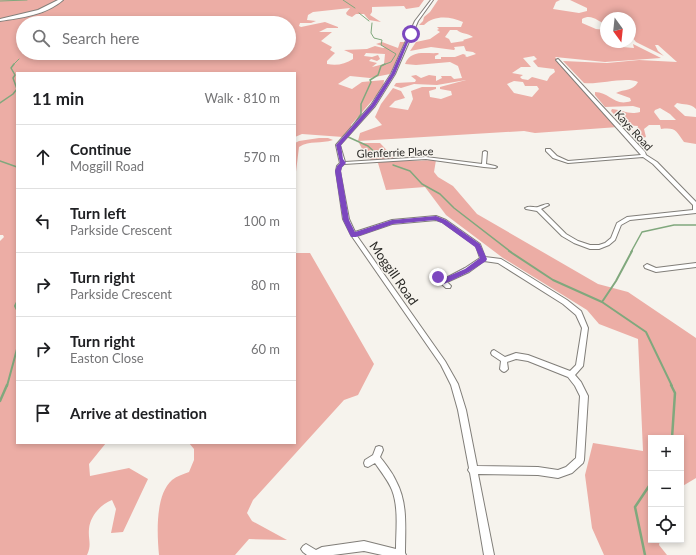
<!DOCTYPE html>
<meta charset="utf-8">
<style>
body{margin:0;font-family:Lato,sans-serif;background:#f2f2f2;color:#202124}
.controls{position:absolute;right:12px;bottom:12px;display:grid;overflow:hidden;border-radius:0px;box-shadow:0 2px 6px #0003}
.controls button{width:36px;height:36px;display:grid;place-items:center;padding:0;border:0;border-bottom:1px solid #e0e0e0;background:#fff;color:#202124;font:20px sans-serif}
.compass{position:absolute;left:600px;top:12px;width:36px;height:36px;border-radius:50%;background:#fff;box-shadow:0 2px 6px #0003;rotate:165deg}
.stop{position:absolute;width:12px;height:12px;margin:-9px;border:3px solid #7c47bf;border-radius:50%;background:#fff}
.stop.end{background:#7c47bf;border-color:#fff;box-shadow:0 1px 4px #0008}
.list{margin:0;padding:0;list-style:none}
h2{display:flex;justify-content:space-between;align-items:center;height:52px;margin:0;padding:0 16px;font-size:17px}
h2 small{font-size:13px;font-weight:400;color:#757577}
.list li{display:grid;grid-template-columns:26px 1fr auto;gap:12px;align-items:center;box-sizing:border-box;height:64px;padding:0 16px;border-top:1px solid #e0e0e0}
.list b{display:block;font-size:15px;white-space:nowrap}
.list p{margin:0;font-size:13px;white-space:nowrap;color:#757577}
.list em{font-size:13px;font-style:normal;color:#757577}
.icon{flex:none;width:22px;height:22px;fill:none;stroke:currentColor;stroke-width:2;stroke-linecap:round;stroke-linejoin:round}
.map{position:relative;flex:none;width:696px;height:555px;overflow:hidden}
.search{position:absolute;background:#fff;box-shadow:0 2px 6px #0003;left:16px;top:16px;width:280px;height:44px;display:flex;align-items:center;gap:10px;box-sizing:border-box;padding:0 14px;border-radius:22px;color:#757577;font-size:15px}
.panel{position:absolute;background:#fff;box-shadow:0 2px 6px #0003;left:16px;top:72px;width:280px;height:372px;border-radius:0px}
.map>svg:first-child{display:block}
.forest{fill:#ecada5;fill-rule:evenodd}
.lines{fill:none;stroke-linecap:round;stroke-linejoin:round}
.stream-far3{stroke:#80a87d;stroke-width:1}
.stream-far2{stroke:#80a87d;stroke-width:1.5}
.stream-far1{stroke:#80a87d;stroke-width:2}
.stream{stroke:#80a87d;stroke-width:2.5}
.street-casing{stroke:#817e79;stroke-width:2}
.secondary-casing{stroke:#817e79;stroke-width:2}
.street{fill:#fff;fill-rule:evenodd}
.secondary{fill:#fff;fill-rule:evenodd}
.route{fill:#7c47bf}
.labels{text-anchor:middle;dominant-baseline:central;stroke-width:3;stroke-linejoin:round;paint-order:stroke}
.far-street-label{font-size:11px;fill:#2b2a27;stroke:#f6f3ed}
.street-label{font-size:13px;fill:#2b2a27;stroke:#f6f3ed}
</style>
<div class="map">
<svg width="696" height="555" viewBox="0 0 696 555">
<rect width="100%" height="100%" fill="#f6f3ed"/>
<!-- forest -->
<path class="forest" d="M0,0H424L419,7L406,9L404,6L372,7V12L370,15L381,22L369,20L364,14H356L352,17L347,15L346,13L350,8L313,12L308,15L307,20L316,21L311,23H300L299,26L301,27L325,22L338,27V28H327L319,32H332L321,41L332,47L330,50L335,53L327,61V64C337,66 345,64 353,59V54L344,50L367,49L375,46L383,48L385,47L376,44L382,42L398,48L400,42H405L390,74L370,78L350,76L338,84L352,89L362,82L384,80L383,88L351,125V129L343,137L302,134L295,137V73H17V443H106L89,464L90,476L129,468L148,479L123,532L111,533L116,509L112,500C101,504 90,516 89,529C88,540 92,544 87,555H0V241L4,237L3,235H0ZM23,23H289V53H23ZM366,53L385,54L384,64L372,67L377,63L369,61L371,59L377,61L380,59L378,55L372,57L364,56Z
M438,0H560L556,2L553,9L579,13L587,11V8L570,0H696V109C690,103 684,105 677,103L674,106L685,116L696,117V144L684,142C676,131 676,127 661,129L660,125H649L644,129L646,137L639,139L632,131L637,129L638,126L624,125L611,111L612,109C624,110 628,115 640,112V108L633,106L605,107L595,95V92C610,92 614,107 631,101L630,98L616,93C624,89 633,91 638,82C626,76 598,85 584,83L563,61L607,63L639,60L677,62L658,45H655L658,51L664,56L636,42L631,36L636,28L630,25V18H606V24C598,22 592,13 582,19V23L596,29L606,30V42H622L619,43L622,47L634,48L633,44L661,58L605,62L555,57L618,127L535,133L524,131L358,141L360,133L382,125L375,117L381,104L393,88L401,91L405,98L395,101L389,107L408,110L413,99L411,91L422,87H436V89L429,91L430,97L441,99L452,95L451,91L440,89V87L466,80L437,85L414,84L401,88L394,86L396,83L415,82L416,80L411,76L416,75L421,78L429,75L436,76V81L442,78L441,76H451L454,79L462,78L458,66L450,62L416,65L405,64C411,49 425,54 438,53L439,54L435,56V59H441V57H455L463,54L466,55L465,56L467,57L476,54L473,52L466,51L464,46L454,47L455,49L454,50L431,47L410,51L416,42L430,39L440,32L437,30L439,29L437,27H461L463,22C450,16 434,15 424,25H419L423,21L424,17L430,12ZM450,30H457C461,34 468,33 473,37L463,40L464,41L451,43L449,39L445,37ZM534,56L537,59L533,61L538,67L554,69L555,72L550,76L547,81L532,77L528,80L522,79L520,77L523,75L512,73L521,67H531L523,58ZM514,81L523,82L525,86H537L539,89L532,97L514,93L507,84ZM660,108L670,114L676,120H660L654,112L655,110Z
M319,138H328L333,140C321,144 310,140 299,147L295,180V143L299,141Z
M359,143H380L395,159L406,161L436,160L434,172L438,177L453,186L477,214L598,284L628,292L696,338V478L681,487V438H651V540H660L659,545L667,555H604L592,528L585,475L593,443L643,451L638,339L599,324L587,310L503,258L446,215L425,187L386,190L378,163L367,158Z
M295,253H310L374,364L358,395L344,400L253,500L247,513L252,521L287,540L249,539L235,555H159C157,534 155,495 172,480C177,476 184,474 189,472L194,460V449L189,443H295Z"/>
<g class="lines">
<!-- stream-far3 -->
<path class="stream-far3" d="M343,0L355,8
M0,1L27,0
M359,13L369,21
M372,23L371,33L374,38L382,40L381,45L396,54L391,62L383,65
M13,65L19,59"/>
<!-- stream-far2 -->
<path class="stream-far2" d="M0,103L13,94L17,89L13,78L15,75L11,68L14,64
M352,127L361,114V104L371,82L370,80L378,75L381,66L385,64
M346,136L368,146L379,156
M0,161L17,167
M393,165L410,171L422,184L440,194L454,208L511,252
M631,252L642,232L674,225H696"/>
<!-- stream-far1 -->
<path class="stream-far1" d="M509,251L553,280L602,302L646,332L672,386
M17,302L15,306L17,310
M602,302L616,281L632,251
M7,386L17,349"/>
<!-- stream -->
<path class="stream" d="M671,385L675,393L672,438
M0,401L7,385
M645,555L635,507L651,483"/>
<defs>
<path id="street" d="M431,0H433L418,21L395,74L375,106L340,145L345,162L426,157L482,164L483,152L485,151L487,152L486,164L495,166L497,167L495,168L484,167L426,159L344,164L341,167L340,171L349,219L355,232L392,220L436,216L446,220L480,244L485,257L501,259L567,300L581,311L588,328L583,366L575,375L581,382L588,396L584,460L583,463L572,473L558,478L538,475L478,474L494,555H484L470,473L468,470L469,468L458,410L451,385L441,365L351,235L343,219L336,171L337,166L340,163L339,159L336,145L371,105L391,74L415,21ZM436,220L442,222L476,246L480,258L465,268L444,279L440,275H436L435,277L436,279L446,288H450L451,286L447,282L469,272L484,261L498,263L563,304L576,315L582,328L576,365L570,371L528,355L516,353L505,357L494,350L492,351L491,353L492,355L501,361L500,369L502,371L504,372L506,371L508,369L507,362L516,359L528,361L568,377L575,386L580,396L576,458L566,467L558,470L538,467L477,466L466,410L458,384L445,361L357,236L392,224Z
M558,59L645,152L646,155L657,162L696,202V213L630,220L621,225L615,240L609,245L599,249H590L574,243L562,236L537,211L526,209L525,208C530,205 534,208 538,207C542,206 544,204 548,204L549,205L541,209L566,234L578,241L590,245H599L605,243L611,238L617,223L627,217L693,210V205L653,164L643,157L568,163L553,158L546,151V149H550L557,156L568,161L641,155L557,61L556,60Z
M696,263V267L656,272L645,268L644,266L647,264L656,268Z
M379,446L382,447L383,450L380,457C386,465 392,472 396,481C408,503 405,528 405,553L406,555H382L364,551L333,555H307L303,552L301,549L303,546L306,544L316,550L322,547L364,541L396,549C396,530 399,508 392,490C388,480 381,472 375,463L368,467L365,466L364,463L365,460L373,455L376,447Z"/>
<path id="secondary" d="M58,0H63C46,15 21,18 0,21V19L38,10Z"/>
</defs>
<!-- street casing -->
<use href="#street" class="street-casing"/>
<!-- secondary casing -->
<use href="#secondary" class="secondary-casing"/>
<!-- street -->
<use href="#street" class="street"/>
<!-- secondary -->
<use href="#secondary" class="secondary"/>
</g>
<!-- route -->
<path class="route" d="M412,33L395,74L375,106L341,145L343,159L346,163L342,167L341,171L349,220L355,232L392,220L436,216L446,220L480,244L487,259L486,261L469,272L444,284L435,279V275H440L444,278L465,269L480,258L475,247L442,223L435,220L393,224L356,237H351L343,220L335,171L337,166L340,163L336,145L371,105L391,74L409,34Z"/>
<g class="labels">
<!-- far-street labels -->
<g class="far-street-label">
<text transform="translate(634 130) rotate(48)">Kays Road</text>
<text transform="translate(395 152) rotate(-2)">Glenferrie Place</text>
</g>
<!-- street labels -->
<g class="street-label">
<text transform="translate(394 273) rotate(55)">Moggill Road</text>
</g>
</g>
</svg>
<div class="controls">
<button>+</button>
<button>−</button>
<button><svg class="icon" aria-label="locate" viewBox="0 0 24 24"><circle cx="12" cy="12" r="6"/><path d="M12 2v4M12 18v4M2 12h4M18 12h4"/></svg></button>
</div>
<svg class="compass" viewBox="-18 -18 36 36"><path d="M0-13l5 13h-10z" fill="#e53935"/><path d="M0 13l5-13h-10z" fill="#757577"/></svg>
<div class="stop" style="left:411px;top:34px"></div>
<div class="stop end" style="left:438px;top:277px"></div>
<div class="search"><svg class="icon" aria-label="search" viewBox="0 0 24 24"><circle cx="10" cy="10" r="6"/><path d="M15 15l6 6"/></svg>Search here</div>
<section class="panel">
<h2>11 min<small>Walk · 810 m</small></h2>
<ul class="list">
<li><svg class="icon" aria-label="ahead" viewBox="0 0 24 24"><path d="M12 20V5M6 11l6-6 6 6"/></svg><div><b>Continue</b><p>Moggill Road</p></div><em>570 m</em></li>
<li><svg class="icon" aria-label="left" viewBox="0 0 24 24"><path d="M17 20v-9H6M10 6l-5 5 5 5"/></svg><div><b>Turn left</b><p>Parkside Crescent</p></div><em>100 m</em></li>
<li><svg class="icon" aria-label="right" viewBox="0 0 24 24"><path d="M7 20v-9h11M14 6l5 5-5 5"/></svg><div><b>Turn right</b><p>Parkside Crescent</p></div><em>80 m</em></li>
<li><svg class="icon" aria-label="right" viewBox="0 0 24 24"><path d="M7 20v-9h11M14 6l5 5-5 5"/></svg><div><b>Turn right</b><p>Easton Close</p></div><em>60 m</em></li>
<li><svg class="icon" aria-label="arrive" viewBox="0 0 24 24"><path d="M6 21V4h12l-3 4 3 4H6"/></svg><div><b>Arrive at destination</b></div></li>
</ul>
</section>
</div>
